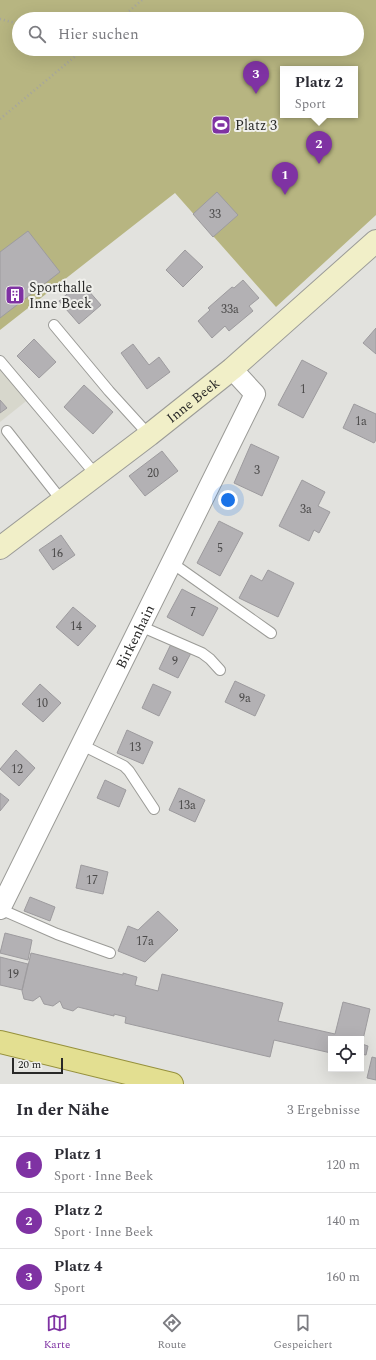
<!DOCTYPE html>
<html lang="de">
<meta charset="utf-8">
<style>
body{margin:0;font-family:Spectral,serif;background:#f2f2f3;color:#2b2b33}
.controls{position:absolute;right:12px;bottom:12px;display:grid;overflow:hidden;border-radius:0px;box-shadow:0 4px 16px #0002}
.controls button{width:36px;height:36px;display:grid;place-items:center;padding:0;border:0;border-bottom:1px solid #e1e1e2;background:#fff;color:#2b2b33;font:20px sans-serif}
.scale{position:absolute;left:12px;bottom:10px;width:51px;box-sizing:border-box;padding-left:4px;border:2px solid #282827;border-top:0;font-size:11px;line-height:14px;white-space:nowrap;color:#282827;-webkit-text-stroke:3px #f0f0ec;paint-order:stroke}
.you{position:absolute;left:228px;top:500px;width:14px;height:14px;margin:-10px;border:3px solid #fff;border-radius:50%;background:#1a73e8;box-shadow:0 0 0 6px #1a73e833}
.badge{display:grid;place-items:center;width:26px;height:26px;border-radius:50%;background:#7f32a3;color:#fff;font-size:13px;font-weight:700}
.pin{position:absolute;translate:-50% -33px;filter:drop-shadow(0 1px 2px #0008)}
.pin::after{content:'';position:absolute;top:21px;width:14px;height:12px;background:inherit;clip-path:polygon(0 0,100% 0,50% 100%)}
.popup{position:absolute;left:280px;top:66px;width:78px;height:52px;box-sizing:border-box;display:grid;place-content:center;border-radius:0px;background:#fff;filter:drop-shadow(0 1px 3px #0005);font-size:13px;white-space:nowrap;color:#7c7c81}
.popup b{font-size:15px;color:#2b2b33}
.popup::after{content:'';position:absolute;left:50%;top:100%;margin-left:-8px;border:8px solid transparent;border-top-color:#fff}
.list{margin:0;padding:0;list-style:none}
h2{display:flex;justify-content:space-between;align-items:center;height:52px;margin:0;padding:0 16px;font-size:17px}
h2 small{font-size:13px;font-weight:400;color:#7c7c81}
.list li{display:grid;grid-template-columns:26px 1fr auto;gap:12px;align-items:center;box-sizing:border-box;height:56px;padding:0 16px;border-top:1px solid #e1e1e2}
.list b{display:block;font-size:15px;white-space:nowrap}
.list p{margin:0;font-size:13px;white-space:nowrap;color:#7c7c81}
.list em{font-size:13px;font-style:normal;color:#7c7c81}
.icon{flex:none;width:22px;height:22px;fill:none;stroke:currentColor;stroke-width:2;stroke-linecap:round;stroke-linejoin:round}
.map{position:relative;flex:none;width:376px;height:1084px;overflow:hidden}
.search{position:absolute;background:#fff;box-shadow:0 4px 16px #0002;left:12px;right:12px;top:12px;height:44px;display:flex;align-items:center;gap:10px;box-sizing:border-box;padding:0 14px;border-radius:22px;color:#7c7c81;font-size:15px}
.sheet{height:220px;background:#fff}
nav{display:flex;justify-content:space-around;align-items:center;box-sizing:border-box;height:56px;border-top:1px solid #e1e1e2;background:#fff;font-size:11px;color:#7c7c81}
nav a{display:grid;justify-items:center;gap:2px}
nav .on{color:#7f32a3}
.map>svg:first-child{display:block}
.built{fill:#d7d7cc}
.green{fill:#b7b581;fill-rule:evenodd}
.building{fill:#b3b1b4;stroke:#9d9b9e}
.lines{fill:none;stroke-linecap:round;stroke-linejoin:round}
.lane-casing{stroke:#9b9b97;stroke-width:12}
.street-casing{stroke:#9b9b97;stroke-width:22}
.secondary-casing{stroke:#9b9b97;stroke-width:24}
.primary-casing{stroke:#96913c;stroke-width:24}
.path{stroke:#a4a4a1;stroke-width:2.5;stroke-dasharray:1 3;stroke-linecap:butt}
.lane{stroke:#fff;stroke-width:10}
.street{stroke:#fff;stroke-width:20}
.secondary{stroke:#f1efc8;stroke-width:22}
.primary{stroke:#e3df91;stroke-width:22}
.labels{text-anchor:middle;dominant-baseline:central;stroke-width:4;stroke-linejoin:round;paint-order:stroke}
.number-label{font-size:12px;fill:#4b4a4a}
.poi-label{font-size:14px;fill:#282827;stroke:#f0f0ec;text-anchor:start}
.street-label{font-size:14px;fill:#282827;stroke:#f0f0ec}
</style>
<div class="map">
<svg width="376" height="1084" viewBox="0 0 376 1084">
<rect width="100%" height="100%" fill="#e2e2de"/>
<!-- built -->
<path class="built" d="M0,361L30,398L0,422Z"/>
<!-- green -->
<path class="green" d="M0,0H376V215L276,307L175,193L0,330ZM19,19H357V49H19ZM283,69H355V115H283Z"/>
<!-- building -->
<path class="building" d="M217,192L238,215L213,237L193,214Z
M28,231L60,272L0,318V252Z
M185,250L203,267L183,287L166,270Z
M243,280L259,298L249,306L253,311L229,331L225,326L212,338L198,321L210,310L208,308L232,287L234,288Z
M81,282L101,305L79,324L59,301Z
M376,328V354L363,343Z
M34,339L56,362L39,378L17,356Z
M133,344L149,365L159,357L170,372L147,389L121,353Z
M302,360L327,373L303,418L278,405Z
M84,385L113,412L93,434L64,407Z
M0,400L7,408L0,413Z
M354,404L376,414V440L374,443L343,428Z
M251,444L279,457L262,496L234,483Z
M162,451L178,471L145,496L129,476Z
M302,480L325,492L318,506L330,512L319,533L314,530L309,541L279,526Z
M219,521L243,533L220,576L197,563Z
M61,535L75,555L53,570L39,550Z
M268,570L294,583L278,617L239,598L251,575L262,581Z
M182,589L218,608L203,636L167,617Z
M73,607L96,626L78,646L56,627Z
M171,644L191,653L178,678L159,669Z
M235,681L265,695L255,716L225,702Z
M40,684L61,703L43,722L22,704Z
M153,684L171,692L159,716L142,708Z
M127,730L153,742L143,764L117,753Z
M16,750L35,768L19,786L0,769Z
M105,780L126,790L119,807L97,798Z
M179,788L205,800L195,822L169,810Z
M0,793L9,800L0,811Z
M81,865L108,872L103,894L76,888Z
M30,897L55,907L50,921L24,911Z
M158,911L178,930L145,962L118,951L128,926L138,930Z
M5,933L32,940L28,960L0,953Z
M31,953L123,975V973L137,977L135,985L158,991L162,974L283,1003L278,1021L335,1034L343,1002L370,1009L362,1044L368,1046L366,1055L361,1054V1039H331V1061L329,1060L331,1053L274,1040L270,1057L125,1023L126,1017L114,1014V1016L78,1007L73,1011L63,1008L60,1001L53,1006L44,1004L40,996L33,1001L24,999L22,991Z
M0,957L28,964L22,990L0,985Z
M372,1057L376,1058V1080L367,1078Z"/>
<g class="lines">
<defs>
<path id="lane" d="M54,325L109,391L149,435
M0,361L96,475
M7,431L62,501
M172,563L271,633
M140,626L202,653L210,659L220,670
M82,745L124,766L129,771L154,809
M0,909L57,934L110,953"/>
<g id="street">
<path id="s1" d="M0,909L255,394L232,369"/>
</g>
<g id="secondary">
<path id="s2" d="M0,548L149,435L232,369L376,241"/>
</g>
<path id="primary" d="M0,1042L172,1084"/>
</defs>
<!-- lane casing -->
<use href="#lane" class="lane-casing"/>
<!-- street casing -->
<use href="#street" class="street-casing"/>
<!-- secondary casing -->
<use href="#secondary" class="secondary-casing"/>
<!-- primary casing -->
<use href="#primary" class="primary-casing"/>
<!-- path -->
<path class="path" d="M0,19L19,24
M120,19L142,0
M0,119L84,49"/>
<!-- lane -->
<use href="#lane" class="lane"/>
<!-- street -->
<use href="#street" class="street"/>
<!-- secondary -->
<use href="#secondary" class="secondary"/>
<!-- primary -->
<use href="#primary" class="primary"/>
</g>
<!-- icons -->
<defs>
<symbol id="stadium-square" viewBox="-11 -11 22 22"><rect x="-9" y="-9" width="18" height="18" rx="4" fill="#7f32a3" stroke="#f0f0ec"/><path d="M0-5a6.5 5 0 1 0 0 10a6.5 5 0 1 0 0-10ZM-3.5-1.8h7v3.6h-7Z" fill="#fff"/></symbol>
<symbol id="building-square" viewBox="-11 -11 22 22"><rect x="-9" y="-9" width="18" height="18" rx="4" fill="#7f32a3" stroke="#f0f0ec"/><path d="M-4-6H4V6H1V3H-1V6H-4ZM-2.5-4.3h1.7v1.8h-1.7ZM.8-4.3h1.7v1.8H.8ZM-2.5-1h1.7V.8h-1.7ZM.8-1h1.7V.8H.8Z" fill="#fff"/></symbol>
</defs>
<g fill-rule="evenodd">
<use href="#stadium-square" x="210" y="114" width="22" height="22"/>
<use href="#building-square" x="4" y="284" width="22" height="22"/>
</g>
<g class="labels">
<!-- number labels -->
<g class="number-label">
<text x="215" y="214">33</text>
<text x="230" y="309">33a</text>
<text x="303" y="389">1</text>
<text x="361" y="421">1a</text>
<text x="257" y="470">3</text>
<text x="153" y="473">20</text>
<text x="306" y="509">3a</text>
<text x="220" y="548">5</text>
<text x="57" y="553">16</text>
<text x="193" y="612">7</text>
<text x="76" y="626">14</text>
<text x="175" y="661">9</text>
<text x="245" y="698">9a</text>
<text x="42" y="703">10</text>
<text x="135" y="747">13</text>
<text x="17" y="769">12</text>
<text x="187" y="805">13a</text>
<text x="92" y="880">17</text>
<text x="145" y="941">17a</text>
<text x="13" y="974">19</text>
</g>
<!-- poi labels -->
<g class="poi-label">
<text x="235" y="125">Platz 3</text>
<text x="29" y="287">Sporthalle<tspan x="29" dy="16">Inne Beek</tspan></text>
</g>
<!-- street labels -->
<g class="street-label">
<text stroke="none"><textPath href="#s2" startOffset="243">Inne Beek</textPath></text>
<text stroke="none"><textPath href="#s1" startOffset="304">Birkenhain</textPath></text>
</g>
</g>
</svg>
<div class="controls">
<button><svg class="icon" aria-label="locate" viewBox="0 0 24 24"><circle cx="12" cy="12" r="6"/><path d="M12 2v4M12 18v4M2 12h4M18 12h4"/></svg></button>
</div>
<div class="scale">20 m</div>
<div class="you"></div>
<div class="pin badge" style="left:285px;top:195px">1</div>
<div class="pin badge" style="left:319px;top:164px">2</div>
<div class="popup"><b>Platz 2</b>Sport</div>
<div class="pin badge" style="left:256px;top:94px">3</div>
<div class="search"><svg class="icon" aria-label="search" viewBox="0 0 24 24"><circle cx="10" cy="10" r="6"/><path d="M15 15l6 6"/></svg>Hier suchen</div>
</div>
<section class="sheet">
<h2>In der Nähe<small>3 Ergebnisse</small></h2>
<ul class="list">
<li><span class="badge">1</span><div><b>Platz 1</b><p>Sport · Inne Beek</p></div><em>120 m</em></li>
<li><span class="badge">2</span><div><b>Platz 2</b><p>Sport · Inne Beek</p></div><em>140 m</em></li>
<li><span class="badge">3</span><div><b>Platz 4</b><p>Sport</p></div><em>160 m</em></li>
</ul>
</section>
<nav>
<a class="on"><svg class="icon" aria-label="map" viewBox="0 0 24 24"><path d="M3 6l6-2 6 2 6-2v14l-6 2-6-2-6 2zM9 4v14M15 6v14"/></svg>Karte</a>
<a><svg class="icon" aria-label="directions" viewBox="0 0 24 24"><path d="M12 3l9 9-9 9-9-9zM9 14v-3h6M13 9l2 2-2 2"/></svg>Route</a>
<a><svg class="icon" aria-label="saved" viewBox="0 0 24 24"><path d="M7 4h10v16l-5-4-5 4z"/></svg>Gespeichert</a>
</nav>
